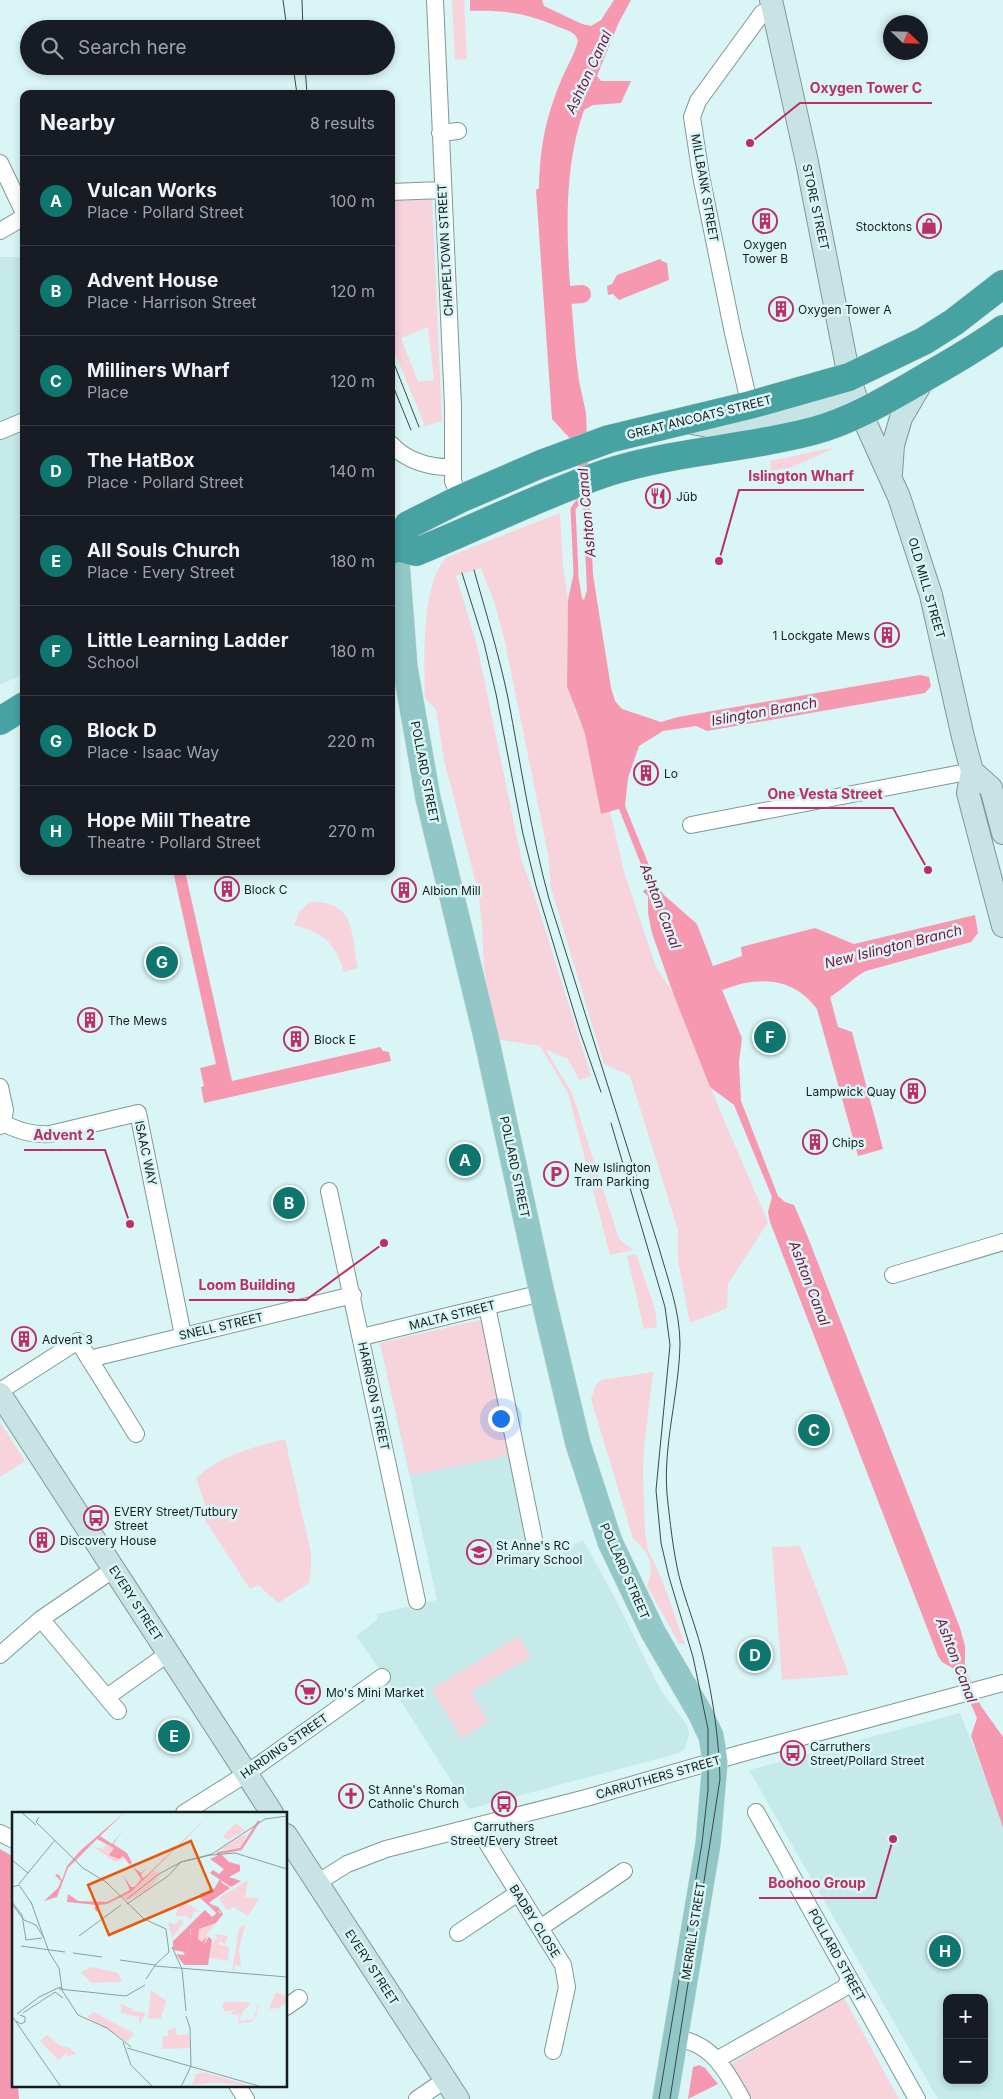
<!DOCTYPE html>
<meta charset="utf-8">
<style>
body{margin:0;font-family:Inter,sans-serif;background:#242831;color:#f1f3f6}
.controls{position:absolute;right:15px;bottom:15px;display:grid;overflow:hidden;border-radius:10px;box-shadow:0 2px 8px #0003}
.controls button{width:45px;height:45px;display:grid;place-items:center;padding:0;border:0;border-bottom:1px solid #363941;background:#171b24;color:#f1f3f6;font:25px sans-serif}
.compass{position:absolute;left:883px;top:15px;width:45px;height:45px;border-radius:50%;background:#171b24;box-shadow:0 2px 8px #0003;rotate:113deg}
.you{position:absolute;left:500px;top:1418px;width:18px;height:18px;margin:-12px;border:4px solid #fff;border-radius:50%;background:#1a73e8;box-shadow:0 0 0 8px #1a73e833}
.badge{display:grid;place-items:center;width:32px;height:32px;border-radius:50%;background:#0f766e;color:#fff;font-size:16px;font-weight:700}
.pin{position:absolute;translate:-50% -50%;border:2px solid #fff;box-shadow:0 1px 5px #0006}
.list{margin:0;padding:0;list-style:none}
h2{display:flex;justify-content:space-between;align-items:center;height:65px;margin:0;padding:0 20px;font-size:21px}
h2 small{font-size:16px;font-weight:400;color:#9ea1a6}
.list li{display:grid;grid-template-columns:32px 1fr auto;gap:15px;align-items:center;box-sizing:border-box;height:90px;padding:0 20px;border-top:1px solid #363941}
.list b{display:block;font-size:19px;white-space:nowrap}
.list p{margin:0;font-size:16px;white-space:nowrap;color:#9ea1a6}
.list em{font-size:16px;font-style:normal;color:#9ea1a6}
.icon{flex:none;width:28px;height:28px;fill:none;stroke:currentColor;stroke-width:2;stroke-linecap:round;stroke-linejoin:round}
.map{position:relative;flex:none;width:1003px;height:2099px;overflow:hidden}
.search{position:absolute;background:#171b24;box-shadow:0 2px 8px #0003;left:20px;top:20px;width:375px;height:55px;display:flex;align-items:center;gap:12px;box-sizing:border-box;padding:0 18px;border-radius:28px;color:#9ea1a6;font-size:19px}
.panel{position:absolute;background:#171b24;box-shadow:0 2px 8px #0003;left:20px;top:90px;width:375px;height:785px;border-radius:10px}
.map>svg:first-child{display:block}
.built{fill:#c5eae9;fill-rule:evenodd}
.green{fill:#f7d3db;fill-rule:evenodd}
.forest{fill:#f497af}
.water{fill:#f698b0}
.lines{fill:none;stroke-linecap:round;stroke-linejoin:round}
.stream{stroke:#f698b0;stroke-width:5}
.canal{stroke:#f698b0;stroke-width:18}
.river{stroke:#f698b0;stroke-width:31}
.street-casing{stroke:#7f9897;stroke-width:18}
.secondary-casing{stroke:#7f9897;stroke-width:24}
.primary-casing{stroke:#d5d6d6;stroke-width:26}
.highway-casing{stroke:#d5d6d6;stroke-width:29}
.street{stroke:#fff;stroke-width:16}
.secondary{stroke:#c8e3e3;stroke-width:22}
.primary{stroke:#91c7c7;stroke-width:25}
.highway{stroke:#47a2a2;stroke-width:28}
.tram{stroke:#3b4949;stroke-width:1}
.labels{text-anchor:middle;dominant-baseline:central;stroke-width:5;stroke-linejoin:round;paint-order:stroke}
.street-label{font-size:12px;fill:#141e1e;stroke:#daf5f5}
.poi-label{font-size:12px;fill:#141e1e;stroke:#daf5f5;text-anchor:start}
.water-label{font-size:14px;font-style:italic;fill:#7e103d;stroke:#daf5f5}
.inset-river{fill:none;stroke:#f698b0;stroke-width:2.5}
.inset-road{fill:none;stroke:#8b9f9f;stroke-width:1}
.view{fill:#e8590c;fill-opacity:0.15;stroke:#e8590c;stroke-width:2.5}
.inset-edge{fill:none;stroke:#141e1e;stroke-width:2.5}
.leader{fill:none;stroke:#bc2f63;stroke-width:2}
.callout-dot{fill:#bc2f63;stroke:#daf5f5;stroke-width:2}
.callout-label{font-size:14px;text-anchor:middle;font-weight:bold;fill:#bc2f63;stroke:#daf5f5;stroke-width:5;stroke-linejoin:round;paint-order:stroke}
</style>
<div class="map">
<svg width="1003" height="2099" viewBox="0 0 1003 2099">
<rect width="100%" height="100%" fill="#daf5f5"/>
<!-- built -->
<path class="built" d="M0,257H20L24,258V674L0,685Z
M481,1320L534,1565L583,1540L614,1596L657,1683L666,1698L687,1725L689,1734L685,1748L679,1753L469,1809L392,1687L356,1636L378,1619L376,1614L437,1600L380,1343Z
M960,1713L1003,1822V2099H938L749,1770ZM947,1998H984V2080H947Z"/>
<!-- green -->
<path class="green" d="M452,0H464L467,59L455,60Z
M432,199L442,421L425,426L391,343V201ZM428,327L434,380L418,382L401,338Z
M836,447L793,467L771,471L770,461Z
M560,513L563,567L568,600L567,667L575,711L585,734L601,813L610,811L624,872L656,967L673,993L721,1113L768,1222L728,1284L727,1308L690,1323L678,1260V1230L630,1076L604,1064L551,888L548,854L505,642L494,601L481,568L456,576L477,645L522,862L532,888L591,1076L579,1080L568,1059L546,1050L572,1093L619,1239L633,1250L610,1255L568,1093L540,1046L496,1039L484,967L482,923L478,891L444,760L436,709L425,698C424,663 421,582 447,557Z
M310,902C357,901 351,935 358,968L344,972C335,942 323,933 294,925L299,912Z
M636,1254L655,1309L657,1327L644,1329L627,1256Z
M481,1320L511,1455L410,1475L380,1343Z
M653,1372L644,1447L643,1473L645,1532L648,1550L663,1582L685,1645L679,1643L647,1586C656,1564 649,1554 633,1538L591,1399L596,1385L601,1380Z
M0,1422L25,1461L0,1477Z
M285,1439L311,1553V1570L309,1583L278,1603L258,1585L250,1589L199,1511L206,1507L196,1478C220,1456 253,1447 285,1439Z
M800,1546L849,1675L782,1680L772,1547Z
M519,1636L531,1657L471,1691L488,1722L461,1738L432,1689Z
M843,1996L899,2099H750L731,2064Z"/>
<!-- forest -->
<path class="forest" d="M0,1849L14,1857V2085H18L19,2099H0Z
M699,2065L705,2068L718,2084L688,2099L693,2067Z"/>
<!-- water -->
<path class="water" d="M470,0H542L544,6L582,24L591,26L601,20L614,0H631L619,22L597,76L601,81H631L621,103L593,105L584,110C557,185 570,279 576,357L579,381L586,413L593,575L611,688L615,701L622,709L661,722L678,717L920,675L929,677L931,686L925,693L707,731L696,726L663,731L639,746L628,778L625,806L657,885L664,895L697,924L713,966L742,956L741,947L815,928L854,944L975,915L978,933L971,942L866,971C852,978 844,989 830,997L838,1027L852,1032L883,1149L858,1156L817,1009C793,976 757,976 722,990L742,1038L739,1062L741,1101L778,1196L785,1202L794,1205L807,1235L960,1628L965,1646V1668L981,1706L1003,1737V1827L971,1736L977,1718L956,1670L942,1662L938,1656L770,1222L768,1212L772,1197L734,1105L710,1087L673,993L652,933L648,913V896L643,892L645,889L648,890L650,887L619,809L601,814L585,734L567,686L568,600L574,572L578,574L582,598L584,600L587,590L583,504L575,444L552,419L536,190L539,188C540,148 545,120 560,83C566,68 574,56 578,41C576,32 568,31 561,28C526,13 508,10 470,11Z
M660,259L662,261L667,263L669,280L619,300L613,294L608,295L607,286L612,284L617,275Z
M173,871H185L232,1081L380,1047L383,1051L389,1052L391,1061L204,1103L201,1087L204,1086L200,1068L216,1064Z"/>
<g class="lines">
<!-- stream -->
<path class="stream" d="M576,573L573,509L585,492"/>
<!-- canal -->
<path class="canal" d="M559,296L582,294"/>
<!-- river -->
<path class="river" d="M0,1900C20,1933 8,1991 0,2027"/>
<defs>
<path id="street" d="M435,0L453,406V481L460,499
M440,133L458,131
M0,163L24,213
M391,192L442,190
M0,231L24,217
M747,393L733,333L701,176L692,117L698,101L760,16L762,13L772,10
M0,431L24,421
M391,444C406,461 431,468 453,467
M691,825L972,771
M0,1087L5,1110L3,1123
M0,1126L3,1123C19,1131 32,1135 50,1134L138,1113L183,1335
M329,1191L417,1601
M893,1275L1003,1242
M487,1306L534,1539
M362,1337L542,1293
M89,1359L353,1295
M0,1391L78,1341L136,1434
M41,1619L118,1711
M0,1655L41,1619L114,1569
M107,1697L169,1653
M756,1812L917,2099
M184,1813L246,1774L382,1677
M477,1827L563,1965L567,1987L553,2051
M0,1833L14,1840
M317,1883L347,1864L386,1849L586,1798L739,1754L1003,1683
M540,1928L624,1871
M458,1933L518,1893
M286,2007L299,1998
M675,2038C711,2042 726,2070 742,2099
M718,2059L844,1988L850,1979
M237,2085L246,2099
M417,2099L445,2080"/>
<path id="secondary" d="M771,0L807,162L849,377L861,413L899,497L931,595L963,737L972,771L968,793L1003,926
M687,422L719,428L835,402L848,403L861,413
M891,473L893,445L901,418L925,377
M972,771L991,788L1003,833
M0,1394L272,1813
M286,1835L458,2099"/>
<path id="primary" d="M396,548L405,667L428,798L486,1037L542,1293L578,1444L610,1542L653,1632L700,1713L711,1736L713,1748L715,1762L708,1844L665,2099"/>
<path id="highway" d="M397,547L416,552C481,526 543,494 609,472C675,451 746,449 813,431C851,421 886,400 919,381C948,364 977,348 1003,329
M391,550L397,547L408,525L460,499L541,464L609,439L750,405L849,377L924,341L954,322L1003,284
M0,721L24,706"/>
</defs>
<!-- street casing -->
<use href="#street" class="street-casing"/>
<!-- secondary casing -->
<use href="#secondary" class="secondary-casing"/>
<!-- primary casing -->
<use href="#primary" class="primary-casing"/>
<!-- highway casing -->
<use href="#highway" class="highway-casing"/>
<!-- street -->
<use href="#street" class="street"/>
<!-- secondary -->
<use href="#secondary" class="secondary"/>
<!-- primary -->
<use href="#primary" class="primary"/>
<!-- highway -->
<use href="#highway" class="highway"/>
<!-- tram -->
<path class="tram" d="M283,0L287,29
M302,0L303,29
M293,66L297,94
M305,66L307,94
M391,356L419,427
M391,381L411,430
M474,570C486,613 499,655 508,698C521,766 531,833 549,899L659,1248C668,1280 680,1311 680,1344C679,1394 663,1444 667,1494C670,1522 673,1550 679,1576C686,1604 698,1631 704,1660C713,1698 719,1740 720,1779L670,2099
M462,573L484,643L496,694L523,834L536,886L580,1032L601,1092
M611,1123L665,1307L670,1345L656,1490L661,1543L669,1577L693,1657L708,1729V1790L702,1843L659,2099"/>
</g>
<!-- icons -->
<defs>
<symbol id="building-ring" viewBox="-11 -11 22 22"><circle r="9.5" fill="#daf5f5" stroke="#bc2f63" stroke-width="1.5"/><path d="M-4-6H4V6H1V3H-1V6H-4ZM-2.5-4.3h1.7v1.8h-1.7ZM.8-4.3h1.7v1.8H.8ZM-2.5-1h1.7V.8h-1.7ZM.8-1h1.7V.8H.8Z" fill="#bc2f63"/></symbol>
<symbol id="shop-ring" viewBox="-11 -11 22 22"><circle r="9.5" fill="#daf5f5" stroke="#bc2f63" stroke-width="1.5"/><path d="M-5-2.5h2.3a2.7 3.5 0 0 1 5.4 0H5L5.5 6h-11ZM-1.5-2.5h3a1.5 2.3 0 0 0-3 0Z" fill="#bc2f63"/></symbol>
<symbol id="restaurant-ring" viewBox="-11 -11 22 22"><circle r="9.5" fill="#daf5f5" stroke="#bc2f63" stroke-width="1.5"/><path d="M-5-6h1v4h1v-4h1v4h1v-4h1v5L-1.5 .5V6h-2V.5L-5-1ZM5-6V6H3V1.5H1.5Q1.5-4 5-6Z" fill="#bc2f63"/></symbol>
<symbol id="parking-ring" viewBox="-11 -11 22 22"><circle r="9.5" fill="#daf5f5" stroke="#bc2f63" stroke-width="1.5"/><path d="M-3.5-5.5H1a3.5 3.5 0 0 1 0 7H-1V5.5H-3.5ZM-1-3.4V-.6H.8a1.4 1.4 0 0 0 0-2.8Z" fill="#bc2f63"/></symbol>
<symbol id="bus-ring" viewBox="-11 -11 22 22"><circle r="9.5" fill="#daf5f5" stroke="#bc2f63" stroke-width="1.5"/><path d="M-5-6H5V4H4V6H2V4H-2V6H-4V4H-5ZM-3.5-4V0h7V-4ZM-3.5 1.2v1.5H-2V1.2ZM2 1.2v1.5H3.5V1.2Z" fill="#bc2f63"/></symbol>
<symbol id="school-ring" viewBox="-11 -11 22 22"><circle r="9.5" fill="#daf5f5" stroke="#bc2f63" stroke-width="1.5"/><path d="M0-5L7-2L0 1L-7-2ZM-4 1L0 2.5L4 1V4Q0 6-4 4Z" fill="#bc2f63"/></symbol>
<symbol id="supermarket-ring" viewBox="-11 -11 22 22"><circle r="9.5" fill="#daf5f5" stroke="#bc2f63" stroke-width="1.5"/><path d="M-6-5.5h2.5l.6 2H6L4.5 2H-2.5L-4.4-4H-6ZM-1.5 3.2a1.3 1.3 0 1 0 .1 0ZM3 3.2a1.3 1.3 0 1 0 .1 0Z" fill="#bc2f63"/></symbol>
<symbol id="church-ring" viewBox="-11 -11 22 22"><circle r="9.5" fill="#daf5f5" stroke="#bc2f63" stroke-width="1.5"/><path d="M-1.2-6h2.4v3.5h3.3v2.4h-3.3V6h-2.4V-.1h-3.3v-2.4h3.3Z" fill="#bc2f63"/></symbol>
</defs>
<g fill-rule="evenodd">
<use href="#building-ring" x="751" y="207" width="28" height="28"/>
<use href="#shop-ring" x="915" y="212" width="28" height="28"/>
<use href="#building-ring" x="767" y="295" width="28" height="28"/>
<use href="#restaurant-ring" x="644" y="482" width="28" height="28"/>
<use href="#building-ring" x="873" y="621" width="28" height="28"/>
<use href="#building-ring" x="632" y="759" width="28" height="28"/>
<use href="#building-ring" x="213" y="875" width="28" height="28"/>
<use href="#building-ring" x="390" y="876" width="28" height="28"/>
<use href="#building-ring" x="76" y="1006" width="28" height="28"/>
<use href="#building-ring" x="282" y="1025" width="28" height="28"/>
<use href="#building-ring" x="899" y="1077" width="28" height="28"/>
<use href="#building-ring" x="801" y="1128" width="28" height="28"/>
<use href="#parking-ring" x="542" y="1160" width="28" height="28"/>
<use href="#building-ring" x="10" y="1325" width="28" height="28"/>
<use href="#bus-ring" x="82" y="1504" width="28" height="28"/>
<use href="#building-ring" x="28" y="1526" width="28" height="28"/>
<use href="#school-ring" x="465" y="1538" width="28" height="28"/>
<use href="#supermarket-ring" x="294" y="1678" width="28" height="28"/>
<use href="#bus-ring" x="779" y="1739" width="28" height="28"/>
<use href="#church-ring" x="337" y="1782" width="28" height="28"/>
<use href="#bus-ring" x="490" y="1790" width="28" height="28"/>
</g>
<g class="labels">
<!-- street labels -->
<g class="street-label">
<text transform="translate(705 188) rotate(80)">MILLBANK STREET</text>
<text transform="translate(816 207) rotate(78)">STORE STREET</text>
<text transform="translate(445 250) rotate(-93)">CHAPELTOWN STREET</text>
<text transform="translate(699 417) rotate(-14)">GREAT ANCOATS STREET</text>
<text transform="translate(927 588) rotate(74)">OLD MILL STREET</text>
<text transform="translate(425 772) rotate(79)">POLLARD STREET</text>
<text transform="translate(146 1153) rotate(78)">ISAAC WAY</text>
<text transform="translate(515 1167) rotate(78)">POLLARD STREET</text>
<text transform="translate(452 1315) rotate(-14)">MALTA STREET</text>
<text transform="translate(221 1326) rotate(-13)">SNELL STREET</text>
<text transform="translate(374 1396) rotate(78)">HARRISON STREET</text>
<text transform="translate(625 1571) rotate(66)">POLLARD STREET</text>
<text transform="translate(136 1603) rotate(57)">EVERY STREET</text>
<text transform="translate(284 1746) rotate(-35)">HARDING STREET</text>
<text transform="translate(658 1777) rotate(-16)">CARRUTHERS STREET</text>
<text transform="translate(535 1921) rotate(58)">BADBY CLOSE</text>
<text transform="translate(693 1931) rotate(-81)">MERRILL STREET</text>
<text transform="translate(837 1955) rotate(61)">POLLARD STREET</text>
<text transform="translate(372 1967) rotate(57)">EVERY STREET</text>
</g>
<!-- poi labels -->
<g class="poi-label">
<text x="912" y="226" text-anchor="end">Stocktons</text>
<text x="765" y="244" text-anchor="middle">Oxygen<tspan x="765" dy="14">Tower B</tspan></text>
<text x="798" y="309">Oxygen Tower A</text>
<text x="676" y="496">Jūb</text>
<text x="870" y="635" text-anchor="end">1 Lockgate Mews</text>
<text x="664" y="773">Lo</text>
<text x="244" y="889">Block C</text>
<text x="422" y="890">Albion Mill</text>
<text x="108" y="1020">The Mews</text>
<text x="314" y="1039">Block E</text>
<text x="896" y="1091" text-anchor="end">Lampwick Quay</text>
<text x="832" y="1142">Chips</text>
<text x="574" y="1167">New Islington<tspan x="574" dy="14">Tram Parking</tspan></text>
<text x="42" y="1339">Advent 3</text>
<text x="114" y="1511">EVERY Street/Tutbury<tspan x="114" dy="14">Street</tspan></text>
<text x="60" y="1540">Discovery House</text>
<text x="496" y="1545">St Anne's RC<tspan x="496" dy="14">Primary School</tspan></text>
<text x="326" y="1692">Mo's Mini Market</text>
<text x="810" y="1746">Carruthers<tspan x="810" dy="14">Street/Pollard Street</tspan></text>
<text x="368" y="1789">St Anne's Roman<tspan x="368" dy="14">Catholic Church</tspan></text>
<text x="504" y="1826" text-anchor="middle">Carruthers<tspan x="504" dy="14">Street/Every Street</tspan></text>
</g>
<!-- water labels -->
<g class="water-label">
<text transform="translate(588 72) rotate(-65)">Ashton Canal</text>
<text transform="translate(586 513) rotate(-95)">Ashton Canal</text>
<text transform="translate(764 711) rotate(-10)">Islington Branch</text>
<text transform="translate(661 906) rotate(69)">Ashton Canal</text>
<text transform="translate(893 946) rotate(-14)">New Islington Branch</text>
<text transform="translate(810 1283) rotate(69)">Ashton Canal</text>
<text transform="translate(957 1660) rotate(69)">Ashton Canal</text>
</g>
</g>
<!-- overview -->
<g transform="translate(12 1812)">
<rect width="275" height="275" fill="#daf5f5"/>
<path d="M224,11L233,19L215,28L211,24ZM235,22L229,35L208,38L221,27ZM94,32L102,36L99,43L111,44L112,47L103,50L82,35L91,37ZM141,59L148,61L115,87L149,62L138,76L115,89L110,84ZM236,68L233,85L247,87L236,104L222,95L215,98L207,86ZM174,90L188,100L182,99L179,108L175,104H163L168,91L172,93ZM167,107L172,110L160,126L156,110L163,113ZM203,112L194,123L197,125L193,152L188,145L192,132L185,127L187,117ZM233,112L227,138L229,153L222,154L224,159L220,158L227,117ZM203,122L216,124L213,132L208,129L207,132L217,135L216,149L198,146L199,133L205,126ZM80,155L106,161L110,170L79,171L69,160ZM139,178L154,189L149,206L136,207ZM264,180L275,185V190L267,196L257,197ZM212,190H235L239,192L232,198L227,208L230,209L242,207L245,195L242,194H246L244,205L239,210L226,211L227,203L218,202L223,198L213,200L210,194ZM109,192L122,198L120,199L134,201L127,213V205L109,201V194L106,198ZM82,200L121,221L122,222L115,230L75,205ZM164,216L165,223L177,222L178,236L150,237L151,224H156V218ZM35,223L49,234L58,236L64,242L54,245L56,240L46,248L28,229ZM191,260L243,275L203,270L180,273L184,262Z" fill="#f7d3db"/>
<path d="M209,42L217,50L228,53V59L217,65L229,69L219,75L198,61L201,58L207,62L212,57L198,47ZM207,69L218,76L195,92L188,86V82L203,76ZM199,92L206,95L211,102L204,111L187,117L186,127L190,130L194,125L192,133L197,125L200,128L196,153H172L164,142L172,143L178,136L179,118L206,105L209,101L206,98V104L178,117V133L173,140L161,138V129L193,98L200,105L206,100Z" fill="#f497af"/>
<path d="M113,0L88,24L100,32L111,18L101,32L115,41L120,51L118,53L111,44L107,47L97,43L102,36L85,27L56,56L45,85L32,89L46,76L49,69L43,63L46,62L50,68L55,54L68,39ZM201,0L119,80L95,92L87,93L85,100L82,96L85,93L55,90L56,82L66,89L95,90L118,78L111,63L119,75H123L129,67L121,55L129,61L135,55L129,63L131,66L135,63Z" fill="#f698b0"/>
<path class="inset-river" d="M172,141L179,133L180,116L208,103L190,85L203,78L210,66L223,58L207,48L206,41L229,37L247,9"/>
<path class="inset-road" d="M9,0L24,13M27,5L24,10L71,56L94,70L132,107L154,117L157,140L144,152L134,167M0,48L16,61M7,72L43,28M0,75L7,73L20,92M115,87L147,62L169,50L200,42L253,7L275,4M0,90L10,103L14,128L30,126M19,90L37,140L47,156L50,177M0,92L12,108L24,113L32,126M115,92L156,64L169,50L199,43L223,41L275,57M67,124L109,93M9,134L53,140M160,135L170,157L174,199M61,141L90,145M108,148L143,153M143,154L275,165M47,177L114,184L133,173M11,201L43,180L51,186M5,202L27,185L48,175L66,203L95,216L119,235M0,204L49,275M4,209L9,212L13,210V205L8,203M111,230L119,253L141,275M115,236L250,275M169,275L179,254L178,216L174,204"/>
<path class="view" d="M179,29L200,79L97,123L76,73Z"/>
<rect width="275" height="275" class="inset-edge"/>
</g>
<!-- callouts -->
<path class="leader" d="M750 143L800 103H932M719 561L739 490H864M928 870L893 808H758M130 1224L105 1150H24M384 1243L306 1300H189M893 1839L876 1898H759"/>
<g class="callout-dot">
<circle cx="750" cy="143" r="5"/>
<circle cx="719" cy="561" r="5"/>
<circle cx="928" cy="870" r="5"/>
<circle cx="130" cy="1224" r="5"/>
<circle cx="384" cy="1243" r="5"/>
<circle cx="893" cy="1839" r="5"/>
</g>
<g class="callout-label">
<text x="866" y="93">Oxygen Tower C</text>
<text x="801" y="481">Islington Wharf</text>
<text x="825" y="799">One Vesta Street</text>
<text x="64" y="1140">Advent 2</text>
<text x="247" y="1290">Loom Building</text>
<text x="817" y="1888">Boohoo Group</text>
</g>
</svg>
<div class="controls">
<button>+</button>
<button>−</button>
</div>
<svg class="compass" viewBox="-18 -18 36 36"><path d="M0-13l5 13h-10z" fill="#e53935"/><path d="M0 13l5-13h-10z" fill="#9ea1a6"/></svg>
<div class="you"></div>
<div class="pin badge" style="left:465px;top:1160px">A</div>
<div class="pin badge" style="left:289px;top:1203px">B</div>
<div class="pin badge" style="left:814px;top:1430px">C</div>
<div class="pin badge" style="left:755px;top:1655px">D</div>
<div class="pin badge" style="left:174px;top:1736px">E</div>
<div class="pin badge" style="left:770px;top:1037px">F</div>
<div class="pin badge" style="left:162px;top:962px">G</div>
<div class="pin badge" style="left:945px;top:1951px">H</div>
<div class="search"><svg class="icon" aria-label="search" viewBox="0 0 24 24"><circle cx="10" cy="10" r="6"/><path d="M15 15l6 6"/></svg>Search here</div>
<section class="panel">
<h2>Nearby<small>8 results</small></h2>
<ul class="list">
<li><span class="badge">A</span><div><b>Vulcan Works</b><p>Place · Pollard Street</p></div><em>100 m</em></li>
<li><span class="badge">B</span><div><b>Advent House</b><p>Place · Harrison Street</p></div><em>120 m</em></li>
<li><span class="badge">C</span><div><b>Milliners Wharf</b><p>Place</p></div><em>120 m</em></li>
<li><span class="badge">D</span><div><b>The HatBox</b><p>Place · Pollard Street</p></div><em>140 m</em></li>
<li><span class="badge">E</span><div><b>All Souls Church</b><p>Place · Every Street</p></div><em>180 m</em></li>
<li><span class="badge">F</span><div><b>Little Learning Ladder</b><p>School</p></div><em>180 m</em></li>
<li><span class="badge">G</span><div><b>Block D</b><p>Place · Isaac Way</p></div><em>220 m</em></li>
<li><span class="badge">H</span><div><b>Hope Mill Theatre</b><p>Theatre · Pollard Street</p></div><em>270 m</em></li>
</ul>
</section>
</div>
